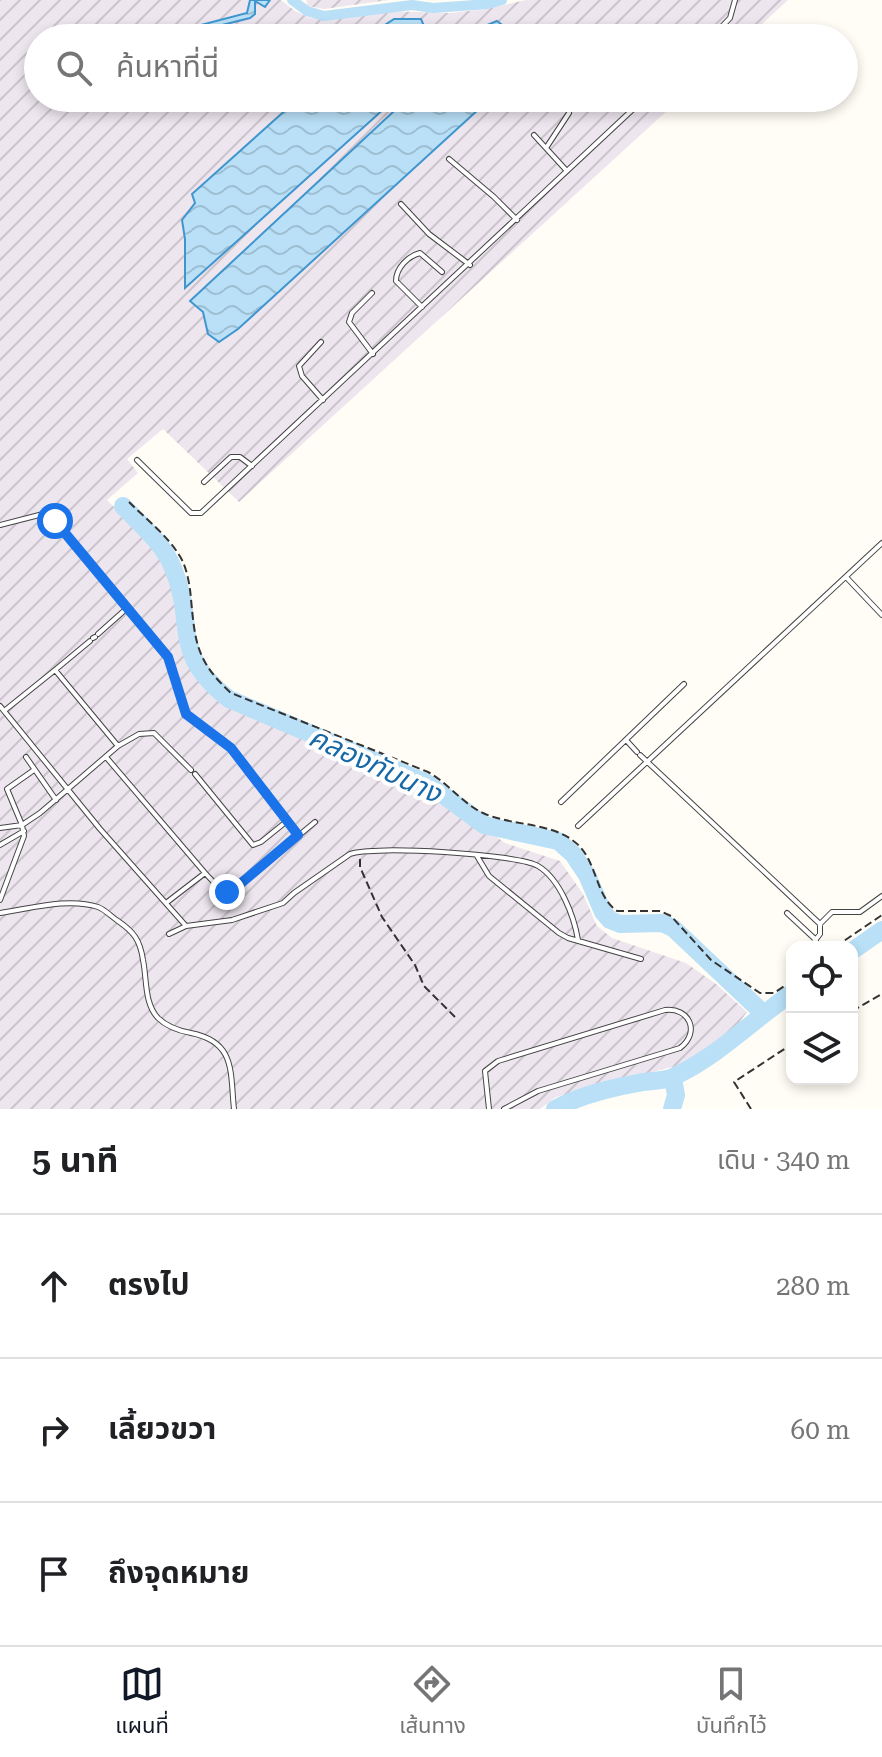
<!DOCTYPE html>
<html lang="th">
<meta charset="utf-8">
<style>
body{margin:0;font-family:"Roboto Serif","Noto Sans Thai",serif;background:#f6f6f6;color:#202124}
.controls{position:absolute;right:24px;bottom:24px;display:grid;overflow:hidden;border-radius:16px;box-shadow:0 4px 12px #0003}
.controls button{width:72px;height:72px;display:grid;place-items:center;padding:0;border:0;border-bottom:2px solid #e0e0e0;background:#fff;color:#202124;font:40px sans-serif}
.stop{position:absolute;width:24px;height:24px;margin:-18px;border:6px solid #1a73e8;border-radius:50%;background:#fff}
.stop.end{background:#1a73e8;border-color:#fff;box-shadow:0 2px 8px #0008}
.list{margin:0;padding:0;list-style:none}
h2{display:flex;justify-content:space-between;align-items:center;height:104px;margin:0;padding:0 32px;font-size:34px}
h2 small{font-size:26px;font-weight:400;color:#757577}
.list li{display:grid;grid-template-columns:52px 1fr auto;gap:24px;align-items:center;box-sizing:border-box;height:144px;padding:0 32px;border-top:2px solid #e0e0e0}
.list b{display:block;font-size:30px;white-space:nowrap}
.list em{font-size:26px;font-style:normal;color:#757577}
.icon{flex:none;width:44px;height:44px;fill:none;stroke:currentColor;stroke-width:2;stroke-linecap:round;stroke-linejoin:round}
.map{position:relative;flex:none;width:882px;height:1109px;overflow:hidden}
.search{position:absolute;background:#fff;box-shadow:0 4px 12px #0003;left:24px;right:24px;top:24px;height:88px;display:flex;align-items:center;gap:20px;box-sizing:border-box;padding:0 28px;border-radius:44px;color:#757577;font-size:30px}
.sheet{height:536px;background:#fff}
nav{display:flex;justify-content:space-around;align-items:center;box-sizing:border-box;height:112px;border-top:2px solid #e0e0e0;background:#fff;font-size:22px;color:#757577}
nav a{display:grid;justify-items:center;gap:4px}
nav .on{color:#111827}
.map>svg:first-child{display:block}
.industrial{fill:url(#industrial-furrows)}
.water{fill:url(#water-waves);stroke:#3f96cf;stroke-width:2}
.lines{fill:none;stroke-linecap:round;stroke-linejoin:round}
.canal{stroke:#b9e0f7;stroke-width:10}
.river{stroke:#b9e0f7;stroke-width:18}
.lane-casing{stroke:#444;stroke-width:6}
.path{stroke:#333;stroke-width:2;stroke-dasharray:8 4;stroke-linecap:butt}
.lane{stroke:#fff;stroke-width:4}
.route{stroke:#1a73e8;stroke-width:10}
.labels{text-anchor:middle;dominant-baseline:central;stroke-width:8;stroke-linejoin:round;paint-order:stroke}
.water-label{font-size:28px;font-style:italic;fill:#1768a6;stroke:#fff}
</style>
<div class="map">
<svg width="882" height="1109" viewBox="0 0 882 1109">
<defs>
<pattern id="industrial-furrows" width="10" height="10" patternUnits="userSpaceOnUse" patternTransform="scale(2)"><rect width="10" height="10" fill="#eee6ef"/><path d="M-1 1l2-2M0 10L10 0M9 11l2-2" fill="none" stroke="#cbc4cc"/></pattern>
<pattern id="water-waves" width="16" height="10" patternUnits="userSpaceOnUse" patternTransform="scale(2)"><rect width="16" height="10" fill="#b9e0f7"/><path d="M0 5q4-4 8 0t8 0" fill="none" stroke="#9ebfd3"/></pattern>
</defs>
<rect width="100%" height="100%" fill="#fffdf5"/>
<!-- industrial -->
<path class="industrial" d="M0,0H281L295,11L311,18L333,20L383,11L450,13L486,9L526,0H788L747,38H38V98H681L239,502L163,429L127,459L138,473L107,500L160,553L168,567L191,662L201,681L330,750L441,795L505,843L560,861L583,894L597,926L612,938L686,963L716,984L747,1012L729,1036L676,1066L556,1097L540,1109H0Z
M306,0H389L324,9L308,6Z"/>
<!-- water -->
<path class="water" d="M250,0H270L265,7L255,1V14L250,18L170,38H151L247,13Z
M394,19H421L429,38H365Z
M497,21L510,31L514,38H473L487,25Z
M299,98H396L185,288V239L182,220L195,203L192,194Z
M408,98H491L238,329L219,342L208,334L203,312L190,301Z"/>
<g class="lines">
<!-- canal -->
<path class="canal" d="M292,0L307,11L324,16L412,5L433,8L488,4L502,0"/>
<!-- river -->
<path class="river" d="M123,506C141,525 163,543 173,568C197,626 169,652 229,699L427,783L484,825L558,841L573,854L587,875L603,912L610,920L620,924L662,923L673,928L763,1013
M852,951L882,930
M555,1109C580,1095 610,1088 638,1083C650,1080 665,1082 675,1076C718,1056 753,1020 792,993
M672,1109L676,1095L673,1078"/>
<defs>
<path id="lane" d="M649,28L658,38
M711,38L730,18L735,0
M534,135L566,170
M546,148L569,113
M449,159L494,197L517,220
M401,204L429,234L470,265
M372,293L352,313L349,322L373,354
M422,307L396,281C396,268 408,256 420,253L442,272
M321,342L299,366L302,376L323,400
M137,460L191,513H201L645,98
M204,482L231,457H240L252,466
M0,525L43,514L55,521L168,657L186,714L231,748L298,835
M846,577L882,615
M98,634L126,609
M93,638L95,637
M55,670L90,641
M0,706L100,829L186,926
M4,711L55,670L118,746L139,734L154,733L191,770
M626,740L637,752
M640,755L820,924V934L810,947
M26,757L56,800
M106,757L205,873L166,903
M195,774L253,845L261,842L287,821
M561,802L684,684
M578,826L882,543
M0,828L22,825L7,789L34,770
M0,845L24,831
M477,856L489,876L559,933L568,938L641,959
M205,873L222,891L233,890L315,822
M0,900L24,836L22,825L40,813L118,746
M0,913C29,909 68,897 98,907C104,909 112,917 118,921C134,932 140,940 143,960C147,979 144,1003 158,1018C167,1027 180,1031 191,1033C236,1042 230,1072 234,1109
M787,913L816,940
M820,924L832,912H860L882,896
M169,934L186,926L232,920L283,903L294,893L350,854C372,845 518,854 538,866C560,879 574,916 578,940
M489,1109L485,1071L498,1061L665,1010C689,1007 701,1032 680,1048L538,1091L504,1109"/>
</defs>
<!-- lane casing -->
<use href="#lane" class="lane-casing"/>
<!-- path -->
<path class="path" d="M129,502C147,520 172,539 183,562C188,574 190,587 191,599C195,643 197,662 231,693L428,772C448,783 463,804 483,813C511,826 552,822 576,843C597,860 595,896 617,911H660L671,916L711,960L760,993H774L792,981
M360,859V867L382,917L415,965L424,986L455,1017
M835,947L882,915
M852,1011L882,994
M751,1109L734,1082L792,1044"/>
<!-- lane -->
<use href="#lane" class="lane"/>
</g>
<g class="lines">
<!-- route -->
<path class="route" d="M55,521L168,657L186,714L231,748L298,835L233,890L227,892"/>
</g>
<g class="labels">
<!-- water labels -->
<g class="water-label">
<text transform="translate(375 765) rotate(25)">คลองทับนาง</text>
</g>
</g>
</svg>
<div class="controls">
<button><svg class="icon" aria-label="locate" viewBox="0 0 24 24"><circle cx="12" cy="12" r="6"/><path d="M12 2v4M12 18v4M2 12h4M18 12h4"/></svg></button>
<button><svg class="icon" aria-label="layers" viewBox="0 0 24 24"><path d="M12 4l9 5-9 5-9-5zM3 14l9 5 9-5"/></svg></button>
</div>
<div class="stop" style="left:55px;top:521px"></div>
<div class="stop end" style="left:227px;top:892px"></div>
<div class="search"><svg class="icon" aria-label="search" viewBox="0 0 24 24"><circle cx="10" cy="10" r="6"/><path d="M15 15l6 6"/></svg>ค้นหาที่นี่</div>
</div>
<section class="sheet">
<h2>5 นาที<small>เดิน · 340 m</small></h2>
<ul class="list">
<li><svg class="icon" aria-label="ahead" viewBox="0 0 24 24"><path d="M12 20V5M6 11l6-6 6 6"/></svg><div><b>ตรงไป</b></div><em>280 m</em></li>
<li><svg class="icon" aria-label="right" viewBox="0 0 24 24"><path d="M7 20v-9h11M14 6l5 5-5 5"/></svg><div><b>เลี้ยวขวา</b></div><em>60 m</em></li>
<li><svg class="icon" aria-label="arrive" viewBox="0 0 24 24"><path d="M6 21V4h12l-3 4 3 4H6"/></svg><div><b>ถึงจุดหมาย</b></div></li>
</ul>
</section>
<nav>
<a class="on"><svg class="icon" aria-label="map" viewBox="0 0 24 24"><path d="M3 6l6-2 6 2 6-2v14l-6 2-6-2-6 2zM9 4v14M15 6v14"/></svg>แผนที่</a>
<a><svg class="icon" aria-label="directions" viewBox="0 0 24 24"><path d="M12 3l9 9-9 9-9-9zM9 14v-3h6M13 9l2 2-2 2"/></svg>เส้นทาง</a>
<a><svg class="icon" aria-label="saved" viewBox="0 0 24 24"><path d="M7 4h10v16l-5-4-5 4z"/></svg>บันทึกไว้</a>
</nav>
